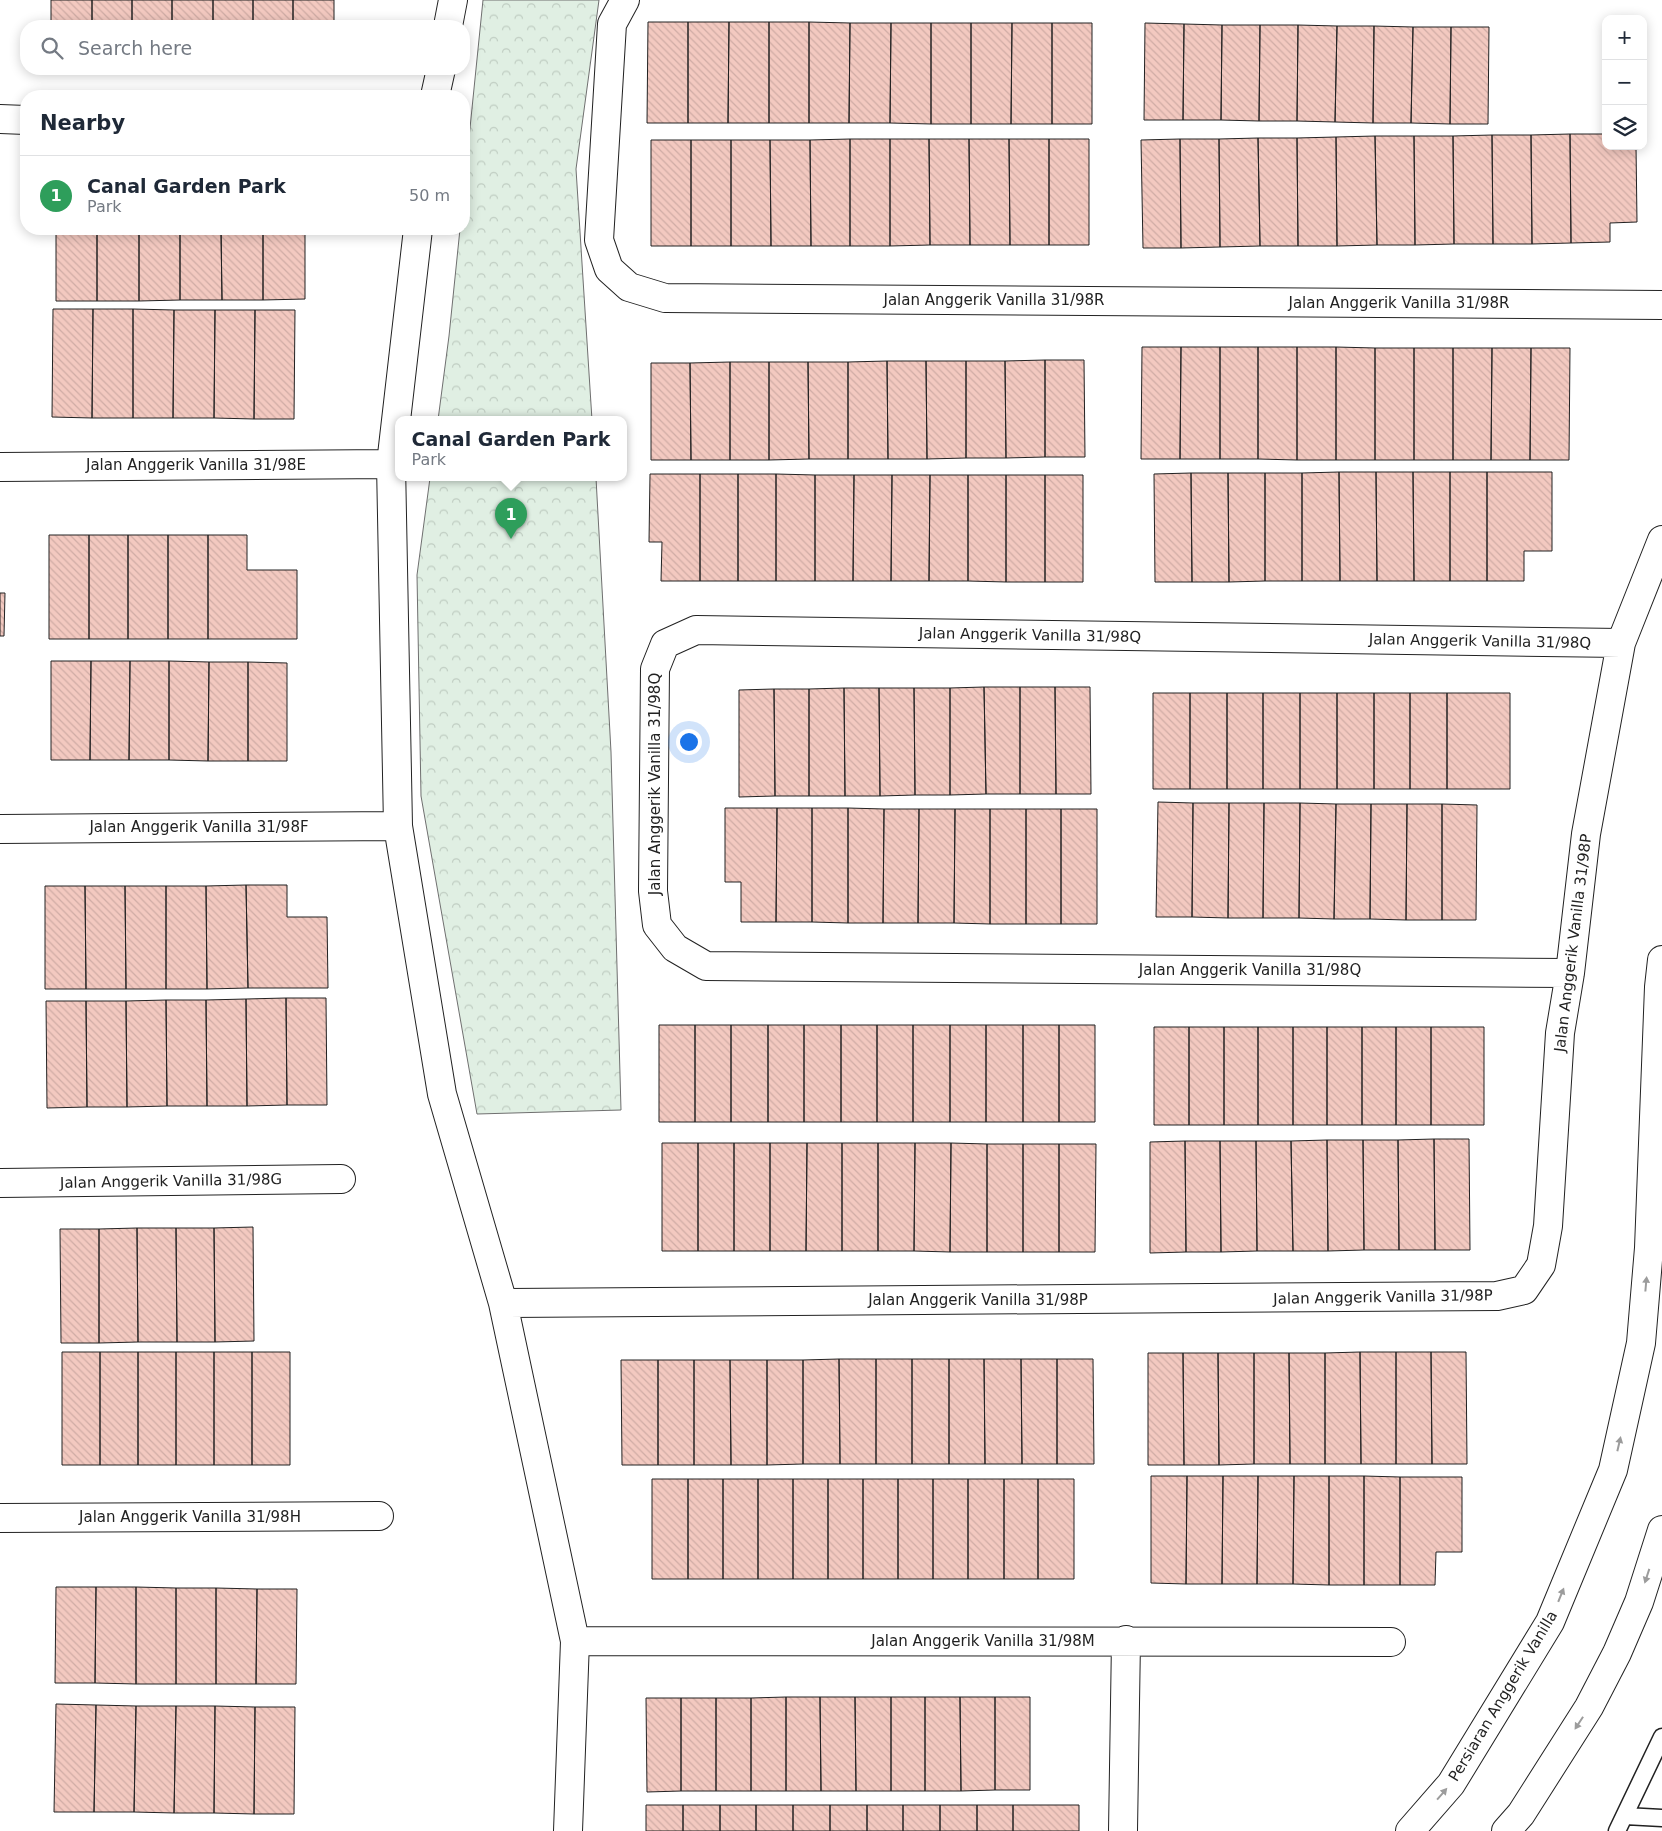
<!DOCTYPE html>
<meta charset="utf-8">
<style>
body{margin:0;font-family:"DejaVu Sans",sans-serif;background:#f6f6f7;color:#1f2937}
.controls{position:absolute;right:15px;top:15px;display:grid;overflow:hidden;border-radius:10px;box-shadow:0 2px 12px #0003}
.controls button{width:45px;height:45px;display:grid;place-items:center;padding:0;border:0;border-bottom:1px solid #e0e1e3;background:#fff;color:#1f2937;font:25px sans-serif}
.you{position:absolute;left:688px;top:741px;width:18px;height:18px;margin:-12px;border:4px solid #fff;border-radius:50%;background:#1a73e8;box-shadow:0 0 0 8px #1a73e833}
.badge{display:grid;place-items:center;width:32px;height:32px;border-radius:50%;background:#c62828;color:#fff;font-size:16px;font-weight:700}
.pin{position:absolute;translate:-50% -41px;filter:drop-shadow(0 1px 2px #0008)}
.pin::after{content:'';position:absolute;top:26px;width:18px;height:15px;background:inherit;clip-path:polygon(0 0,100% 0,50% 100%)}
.popup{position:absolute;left:395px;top:416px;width:232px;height:65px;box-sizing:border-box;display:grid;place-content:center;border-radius:10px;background:#fff;filter:drop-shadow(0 1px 4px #0005);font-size:16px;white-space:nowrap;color:#747a83}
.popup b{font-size:19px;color:#1f2937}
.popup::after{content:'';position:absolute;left:50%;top:100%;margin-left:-10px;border:10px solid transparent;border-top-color:#fff}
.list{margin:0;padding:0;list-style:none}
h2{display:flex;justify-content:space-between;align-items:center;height:65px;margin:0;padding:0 20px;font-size:21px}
h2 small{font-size:16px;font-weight:400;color:#747a83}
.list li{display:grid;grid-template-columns:32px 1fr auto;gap:15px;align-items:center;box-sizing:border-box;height:80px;padding:0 20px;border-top:1px solid #e0e1e3}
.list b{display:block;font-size:19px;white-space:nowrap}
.list p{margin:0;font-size:16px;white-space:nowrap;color:#747a83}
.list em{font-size:16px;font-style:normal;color:#747a83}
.icon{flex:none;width:28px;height:28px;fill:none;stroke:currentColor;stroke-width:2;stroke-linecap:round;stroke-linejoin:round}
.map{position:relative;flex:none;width:1662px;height:1831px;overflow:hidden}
.search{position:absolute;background:#fff;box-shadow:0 2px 12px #0003;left:20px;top:20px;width:450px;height:55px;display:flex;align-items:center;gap:12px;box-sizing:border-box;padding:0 18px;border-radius:20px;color:#747a83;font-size:19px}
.panel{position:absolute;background:#fff;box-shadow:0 2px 12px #0003;left:20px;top:90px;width:450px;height:145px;border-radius:20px}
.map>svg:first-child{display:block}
.park{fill:url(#park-crowns);stroke:#6f6f6f}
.building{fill:url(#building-back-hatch);stroke:#222}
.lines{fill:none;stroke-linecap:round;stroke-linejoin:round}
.lane-casing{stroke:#222;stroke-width:19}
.street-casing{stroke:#222;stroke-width:30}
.secondary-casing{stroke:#222;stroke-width:30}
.lane{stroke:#fff;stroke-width:16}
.street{stroke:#fff;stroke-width:28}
.secondary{stroke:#fff;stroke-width:28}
.oneway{fill:#9c9c9c}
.labels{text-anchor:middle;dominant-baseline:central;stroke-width:4;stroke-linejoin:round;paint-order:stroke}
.street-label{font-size:15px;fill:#222;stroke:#fff}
</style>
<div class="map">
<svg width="1662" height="1831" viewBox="0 0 1662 1831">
<defs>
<pattern id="park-crowns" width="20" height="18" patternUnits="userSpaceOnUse" patternTransform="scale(1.25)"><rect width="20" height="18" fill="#e0efe3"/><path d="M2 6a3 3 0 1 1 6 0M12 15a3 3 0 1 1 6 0" fill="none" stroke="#c0cdc2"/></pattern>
<pattern id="building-back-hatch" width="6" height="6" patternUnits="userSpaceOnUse" patternTransform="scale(1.25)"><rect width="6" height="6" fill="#f3c9c0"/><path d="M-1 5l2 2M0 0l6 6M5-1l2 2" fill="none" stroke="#d0aca5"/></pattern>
</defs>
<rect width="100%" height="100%" fill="#fff"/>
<!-- park -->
<path class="park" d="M483,0H599L576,169L592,420H438L449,336L460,229H464V187Z
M430,478H596L611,752L621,1110L477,1114L421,796L417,575Z"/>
<!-- building -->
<path class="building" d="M51,0H92V26H51Z
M92,0H132V26H92Z
M132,0H172V26H132Z
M172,0H213V26H172Z
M213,0H253V26H213Z
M253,0H293V26H253Z
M293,0H334V26H293Z
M648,22H688V123H647Z
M688,22H729L728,123H688Z
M729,22H769V123H728Z
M769,22H809V123H769Z
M809,22L850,23L849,123H809Z
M850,23H891L890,123H849Z
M891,23H931V124L890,123Z
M931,23H971V124H931Z
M971,23H1012L1011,124H971Z
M1012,23H1052V124H1011Z
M1052,23H1092V124H1052Z
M1145,23L1184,24L1183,120H1144Z
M1184,24L1222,25L1221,120H1183Z
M1222,25H1260L1259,121L1221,120Z
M1260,25H1298L1297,121H1259Z
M1298,25L1337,26L1335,122L1297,121Z
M1337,26H1374L1373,123L1335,122Z
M1374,26L1413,27L1411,123H1373Z
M1413,27H1451L1450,124L1411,123Z
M1451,27H1489L1488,124H1450Z
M1570,134H1606V146H1636L1637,222L1610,223V242L1571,243Z
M1570,134L1571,243L1532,244L1531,135Z
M1492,135H1531L1532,244H1493Z
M1492,135L1493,244H1454L1453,136Z
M1375,136H1414L1415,245H1377Z
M1375,136L1377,245L1337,246L1336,137Z
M1414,136H1453L1454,244L1415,245Z
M1336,137L1337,246H1298L1297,138Z
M1258,138H1297L1298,246H1260Z
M1258,138L1260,246L1220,247L1219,139Z
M850,139H890V246H850Z
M850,139V246H811L810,140Z
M890,139H929L930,245L890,246Z
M929,139H969L970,245H930Z
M969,139H1009L1010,245H970Z
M1009,139H1049V245H1010Z
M1049,139H1089V245H1049Z
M1180,139L1181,248H1143L1141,140Z
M1180,139H1219L1220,247L1181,248Z
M651,140H691V246H651Z
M691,140H731V246H691Z
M731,140H770L771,246H731Z
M770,140H810L811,246H771Z
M56,229H97V301H56Z
M97,229H139V301H97Z
M139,229H180V300L139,301Z
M180,229H221L222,300H180Z
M221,229H263V300H222Z
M263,229H305V299L263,300Z
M53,309H93L92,418L52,417Z
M93,309H133V418H92Z
M133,309L174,310L173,418H133Z
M174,310H215L214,418H173Z
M215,310H255L254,419L214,418Z
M255,310H295L294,419H254Z
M1142,347H1181L1180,459H1141Z
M1181,347H1220V459H1180Z
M1220,347H1258V459H1220Z
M1258,347H1297V460L1258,459Z
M1297,347H1336V460H1297Z
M1336,347L1375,348V460H1336Z
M1375,348H1414V460H1375Z
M1414,348H1453V460H1414Z
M1453,348H1492L1491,460H1453Z
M1492,348H1531L1530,460H1491Z
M1531,348H1570L1569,460H1530Z
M1045,360H1084L1085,457H1045Z
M1045,360V457L1006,458L1005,361Z
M887,361L888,459H848V362Z
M887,361H926L927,459H888Z
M926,361H966V458L927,459Z
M966,361H1005L1006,458H966Z
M730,362V460H691L690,363Z
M730,362H769V460H730Z
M769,362H808L809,459L769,460Z
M808,362H848V459H809Z
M651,363H690L691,460H651Z
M1339,472H1376L1377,581H1340Z
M1339,472L1340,581H1302V473Z
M1376,472H1413L1414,581H1377Z
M1413,472H1450V581H1414Z
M1450,472H1487V581H1450Z
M1487,472H1552V551H1524V581H1487Z
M1191,473L1192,582H1155L1154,474Z
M1191,473H1228L1229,582H1192Z
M1228,473H1265V581L1229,582Z
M1265,473H1302V581H1265Z
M650,474H700V581H661L662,542H649Z
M700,474H738V581H700Z
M738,474H776V581H738Z
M776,474L815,475V581H776Z
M815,475H854L853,581H815Z
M854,475H892L891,581H853Z
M892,475H930L929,581H891Z
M930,475H968V581H929Z
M968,475H1006V582L968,581Z
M1006,475H1045V582H1006Z
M1045,475H1083V582H1045Z
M49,535H89V639H49Z
M89,535H128V639H89Z
M128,535H168V639H128Z
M168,535H208V639H168Z
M208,535H247V570H297V639H208Z
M0,593H5L4,636H0Z
M51,661H91L90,760H51Z
M91,661H130L129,760H90Z
M130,661H169V760H129Z
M169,661L209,662L208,761L169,760Z
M209,662H248V761H208Z
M248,662L287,663V761H248Z
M984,687L986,794L950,795V688Z
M984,687H1020V794H986Z
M1020,687H1055L1056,794H1020Z
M1055,687H1090L1091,794H1056Z
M844,688L845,796H809V689Z
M844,688H879L880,796H845Z
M879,688H914L915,795L880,796Z
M914,688H950V795H915Z
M774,689L775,796L739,797V690Z
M774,689H809V796H775Z
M1153,693H1190V789H1153Z
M1190,693H1227V789H1190Z
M1227,693H1263V789H1227Z
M1263,693H1300V789H1263Z
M1300,693H1337V789H1300Z
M1337,693H1374V789H1337Z
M1374,693H1410V789H1374Z
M1410,693H1447V789H1410Z
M1447,693H1510V789H1447Z
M1158,802L1193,803L1192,917H1156Z
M1193,803H1229L1228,918L1192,917Z
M1229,803H1264L1263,918H1228Z
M1264,803H1300L1299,918H1263Z
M1300,803L1336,804L1334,919L1299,918Z
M1336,804H1371L1370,919H1334Z
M1371,804H1407L1406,920L1370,919Z
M1407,804H1442V920H1406Z
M1442,804L1477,805L1476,920H1442Z
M725,808H777L776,922H741V882H725Z
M777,808H812V922H776Z
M812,808H848V923L812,922Z
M848,808L884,809L883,923H848Z
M884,809H919L918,923H883Z
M919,809H955L954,923H918Z
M955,809H990V924L954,923Z
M990,809H1026V924H990Z
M1026,809H1061V924H1026Z
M1061,809H1097V924H1061Z
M246,885H287V917H327L328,988H248Z
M246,885L248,988L207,989L206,886Z
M45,886H85L86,989H45Z
M85,886H125L126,989H86Z
M125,886H166V989H126Z
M166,886H206L207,989H166Z
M286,998H326L327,1105H287Z
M286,998L287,1105L247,1106L246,999Z
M246,999L247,1106H207L206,1000Z
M166,1000H206L207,1106H167Z
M166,1000L167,1106L127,1107L126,1001Z
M46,1001H86L87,1107L47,1108Z
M86,1001H126L127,1107H87Z
M659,1025H695V1122H659Z
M695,1025H731V1122H695Z
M731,1025H768V1122H731Z
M768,1025H804V1122H768Z
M804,1025H841V1122H804Z
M841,1025H877V1122H841Z
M877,1025H913V1122H877Z
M913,1025H950V1122H913Z
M950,1025H986V1122H950Z
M986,1025H1023V1122H986Z
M1023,1025H1059V1122H1023Z
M1059,1025H1095V1122H1059Z
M1154,1027H1189V1125H1154Z
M1189,1027H1224V1125H1189Z
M1224,1027H1258V1125H1224Z
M1258,1027H1293V1125H1258Z
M1293,1027H1327V1125H1293Z
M1327,1027H1362V1125H1327Z
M1362,1027H1396V1125H1362Z
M1396,1027H1431V1125H1396Z
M1431,1027H1484V1125H1431Z
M1434,1139H1469L1470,1250H1435Z
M1434,1139L1435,1250H1399L1398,1140Z
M1327,1140H1363L1364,1250L1328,1251Z
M1327,1140L1328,1251H1293L1291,1141Z
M1363,1140H1398L1399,1250H1364Z
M1185,1141L1186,1252L1150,1253V1142Z
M1185,1141H1220L1221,1252H1186Z
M1220,1141H1256L1257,1251L1221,1252Z
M1256,1141H1291L1293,1251H1257Z
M662,1143H698V1251H662Z
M698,1143H734V1251H698Z
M734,1143H770V1251H734Z
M770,1143H807L806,1251H770Z
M807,1143H842V1251H806Z
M842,1143H878V1251H842Z
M878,1143H915L914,1251H878Z
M915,1143H951L950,1252L914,1251Z
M951,1143L987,1144V1252H950Z
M987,1144H1023V1252H987Z
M1023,1144H1059V1252H1023Z
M1059,1144H1096L1095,1252H1059Z
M253,1227L254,1341L215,1342L214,1228Z
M137,1228H176L177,1342H138Z
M137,1228L138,1342L99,1343V1229Z
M176,1228H214L215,1342H177Z
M60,1229H99V1343H61Z
M62,1352H100V1465H62Z
M100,1352H138V1465H100Z
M138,1352H176V1465H138Z
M176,1352H214V1465H176Z
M214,1352H252V1465H214Z
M252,1352H290V1465H252Z
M1360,1352H1396V1464H1361Z
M1360,1352L1361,1464H1325V1353Z
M1396,1352H1431L1432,1464H1396Z
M1431,1352H1466L1467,1464H1432Z
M1148,1353H1183L1184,1465H1148Z
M1183,1353H1218L1219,1465H1184Z
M1218,1353H1254V1464L1219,1465Z
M1254,1353H1289L1290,1464H1254Z
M1289,1353H1325V1464H1290Z
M839,1359H876V1464H840Z
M839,1359L840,1464H803V1360Z
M876,1359H912V1464H876Z
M912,1359H949V1464H912Z
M949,1359H984L985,1464H949Z
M984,1359H1021L1022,1464H985Z
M1021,1359H1057V1464H1022Z
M1057,1359H1093L1094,1464H1057Z
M621,1360H658V1465H622Z
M658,1360H694V1465H658Z
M694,1360H730L731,1465H694Z
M730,1360H767V1465H731Z
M767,1360H803V1464L767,1465Z
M1151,1476H1187L1186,1584L1151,1583Z
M1187,1476H1223L1222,1584H1186Z
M1223,1476H1258L1257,1584H1222Z
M1258,1476H1294L1293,1584H1257Z
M1294,1476H1329V1585L1293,1584Z
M1329,1476H1364V1585H1329Z
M1364,1476L1400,1477V1585H1364Z
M1400,1477H1462V1552H1436L1435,1585H1400Z
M652,1479H688V1579H652Z
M688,1479H723V1579H688Z
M723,1479H758V1579H723Z
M758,1479H793V1579H758Z
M793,1479H828V1579H793Z
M828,1479H863V1579H828Z
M863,1479H898V1579H863Z
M898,1479H933V1579H898Z
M933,1479H968V1579H933Z
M968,1479H1004V1579H968Z
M1004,1479H1038V1579H1004Z
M1038,1479H1074V1579H1038Z
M56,1587H96L95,1683H55Z
M96,1587H136V1684L95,1683Z
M136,1587L176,1588V1684H136Z
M176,1588H216V1684H176Z
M216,1588L257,1589L256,1684H216Z
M257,1589H297L296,1684H256Z
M786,1697H820L821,1791H786Z
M786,1697V1791H751V1698Z
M820,1697H855L856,1791H821Z
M855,1697H891V1791H856Z
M891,1697H925V1791H891Z
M925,1697H960L961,1791H925Z
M960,1697H995V1790L961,1791Z
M995,1697H1030V1790H995Z
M646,1698H681V1791L647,1792Z
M681,1698H716V1791H681Z
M716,1698H751V1791H716Z
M56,1704L96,1705L94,1812H54Z
M96,1705L136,1706L134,1812H94Z
M136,1706H176L174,1813L134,1812Z
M176,1706H215L214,1813H174Z
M215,1706L255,1707L254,1814L214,1813Z
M255,1707H295L294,1814H254Z
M646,1805H683V1831H646Z
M683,1805H720V1831H683Z
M720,1805H756V1831H720Z
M756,1805H793V1831H756Z
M793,1805H830V1831H793Z
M830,1805H867V1831H830Z
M867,1805H903V1831H867Z
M903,1805H940V1831H903Z
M940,1805H977V1831H940Z
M977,1805H1013V1831H977Z
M1013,1805H1079V1831H1013Z"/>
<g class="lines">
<defs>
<path id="lane" d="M1625,1816L1662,1818
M1617,1831L1662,1737"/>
<path id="street" d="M625,0L612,24L599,240L609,269L629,287L665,298L1662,305
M448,26L453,0
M435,96L441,69
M0,119L26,120
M418,229L391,464L398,826L442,1094L503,1303L575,1641L568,1831
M0,467L391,464
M0,829L398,826
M1570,973L706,966L675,948L657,925L653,891L655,669L665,644L696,630L1621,643
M0,1183L341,1179
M503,1303L1497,1296L1524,1290L1541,1265L1548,1226L1560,1033L1570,973L1586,834L1621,643L1662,540
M0,1518L379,1516
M575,1641L1391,1642
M1123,1831L1126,1640"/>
<path id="secondary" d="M1410,1831L1451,1784L1550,1622L1613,1470L1641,1343L1649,1248L1659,987L1662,960
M1506,1831L1521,1814L1589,1707L1617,1653L1639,1602L1662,1530"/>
</defs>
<!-- lane casing -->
<use href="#lane" class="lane-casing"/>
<!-- street casing -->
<use href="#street" class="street-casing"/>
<!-- secondary casing -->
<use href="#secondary" class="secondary-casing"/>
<!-- lane -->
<use href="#lane" class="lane"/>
<!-- street -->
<use href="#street" class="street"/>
<!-- secondary -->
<use href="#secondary" class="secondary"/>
</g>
<!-- one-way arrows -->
<defs><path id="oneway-solid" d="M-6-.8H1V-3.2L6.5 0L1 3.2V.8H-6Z" transform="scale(1.25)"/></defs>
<g class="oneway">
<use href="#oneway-solid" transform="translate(1646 1284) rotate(-85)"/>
<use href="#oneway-solid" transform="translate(1619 1444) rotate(-77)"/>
<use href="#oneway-solid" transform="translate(1647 1576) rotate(108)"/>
<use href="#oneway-solid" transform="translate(1561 1595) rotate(-68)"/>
<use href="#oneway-solid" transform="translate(1579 1723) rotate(123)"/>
<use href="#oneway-solid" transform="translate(1442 1794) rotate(-49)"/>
</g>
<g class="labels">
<!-- street labels -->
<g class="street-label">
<text x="994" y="300">Jalan Anggerik Vanilla 31/98R</text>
<text x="1399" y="303">Jalan Anggerik Vanilla 31/98R</text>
<text x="196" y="465">Jalan Anggerik Vanilla 31/98E</text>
<text transform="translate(1030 635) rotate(1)">Jalan Anggerik Vanilla 31/98Q</text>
<text transform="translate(1480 641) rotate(1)">Jalan Anggerik Vanilla 31/98Q</text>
<text transform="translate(655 784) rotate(-90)">Jalan Anggerik Vanilla 31/98Q</text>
<text x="199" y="827">Jalan Anggerik Vanilla 31/98F</text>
<text transform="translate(1573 943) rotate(-83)">Jalan Anggerik Vanilla 31/98P</text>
<text x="1250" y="970">Jalan Anggerik Vanilla 31/98Q</text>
<text transform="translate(171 1181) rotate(-1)">Jalan Anggerik Vanilla 31/98G</text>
<text transform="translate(1383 1297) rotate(-1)">Jalan Anggerik Vanilla 31/98P</text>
<text x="978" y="1300">Jalan Anggerik Vanilla 31/98P</text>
<text x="190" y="1517">Jalan Anggerik Vanilla 31/98H</text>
<text x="983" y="1641">Jalan Anggerik Vanilla 31/98M</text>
<text transform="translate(1503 1696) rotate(-59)">Persiaran Anggerik Vanilla</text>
</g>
</g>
</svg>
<div class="controls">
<button>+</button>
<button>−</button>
<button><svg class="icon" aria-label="layers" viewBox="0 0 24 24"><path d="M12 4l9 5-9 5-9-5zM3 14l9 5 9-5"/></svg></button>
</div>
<div class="you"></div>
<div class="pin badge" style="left:511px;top:539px;background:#2e9e5b">1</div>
<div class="popup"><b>Canal Garden Park</b>Park</div>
<div class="search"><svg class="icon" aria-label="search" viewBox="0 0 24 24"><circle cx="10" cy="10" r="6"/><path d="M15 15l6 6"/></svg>Search here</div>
<section class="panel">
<h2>Nearby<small></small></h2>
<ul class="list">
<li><span class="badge" style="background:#2e9e5b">1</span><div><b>Canal Garden Park</b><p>Park</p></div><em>50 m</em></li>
</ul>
</section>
</div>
